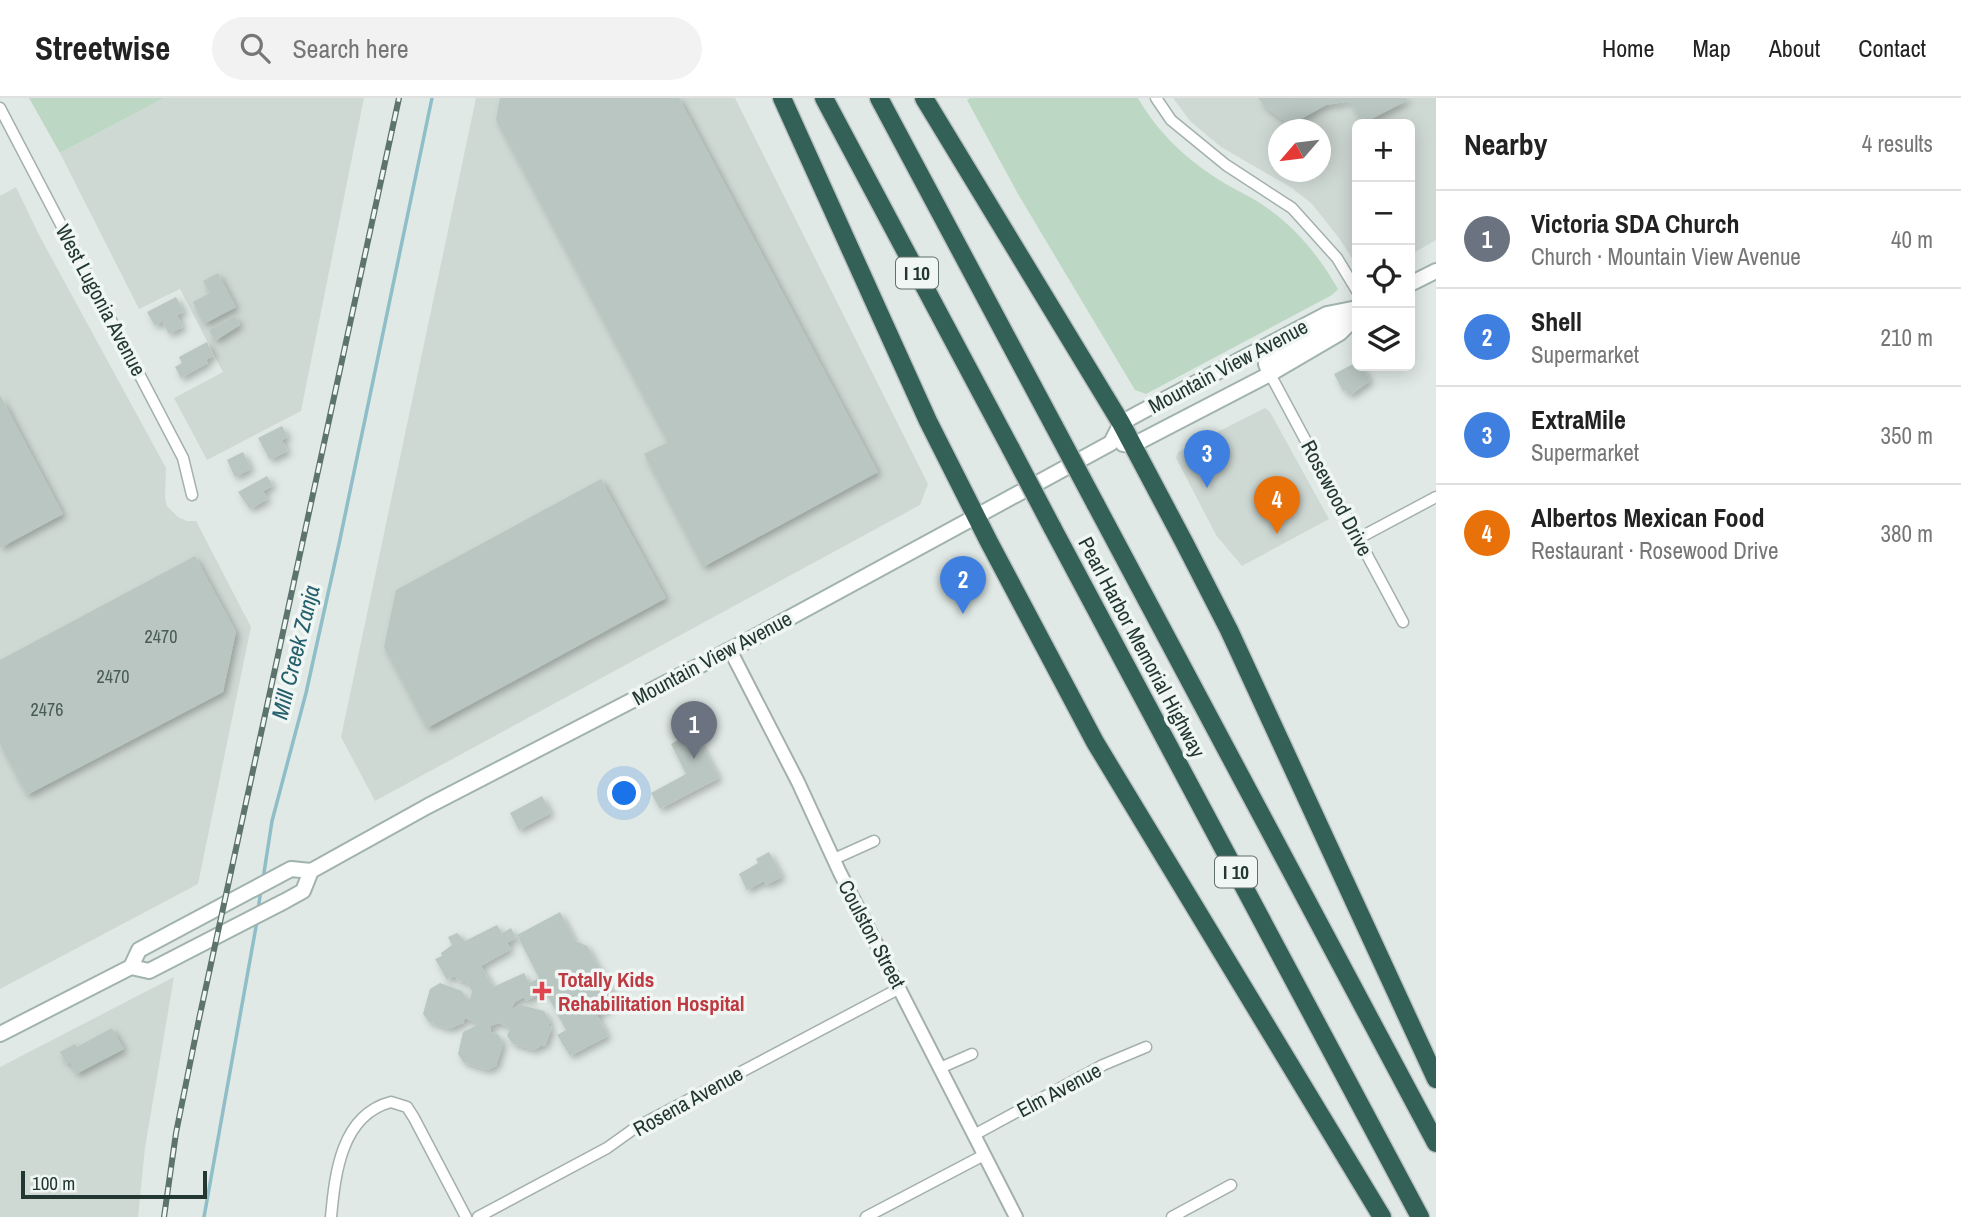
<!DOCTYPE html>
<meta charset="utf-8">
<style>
body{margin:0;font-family:"Archivo Narrow",sans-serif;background:#f2f2f2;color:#222}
.controls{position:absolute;right:21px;top:21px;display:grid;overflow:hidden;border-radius:10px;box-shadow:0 4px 18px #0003}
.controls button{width:63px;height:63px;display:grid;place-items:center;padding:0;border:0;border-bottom:2px solid #e0e0e0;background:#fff;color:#222;font:35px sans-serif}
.compass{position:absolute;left:1268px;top:21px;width:63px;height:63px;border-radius:50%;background:#fff;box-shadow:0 4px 18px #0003;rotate:242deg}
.scale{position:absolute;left:21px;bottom:18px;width:186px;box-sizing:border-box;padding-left:7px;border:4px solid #233732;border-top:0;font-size:19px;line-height:24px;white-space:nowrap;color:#233732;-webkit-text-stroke:5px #f0f6f3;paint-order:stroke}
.you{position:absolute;left:625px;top:696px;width:24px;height:24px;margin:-18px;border:5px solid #fff;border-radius:50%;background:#1a73e8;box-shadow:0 0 0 10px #1a73e833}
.badge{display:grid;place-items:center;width:46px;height:46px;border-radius:50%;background:#774f41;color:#fff;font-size:23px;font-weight:700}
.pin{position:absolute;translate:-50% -58px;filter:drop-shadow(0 2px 4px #0008)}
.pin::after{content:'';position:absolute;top:37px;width:24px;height:21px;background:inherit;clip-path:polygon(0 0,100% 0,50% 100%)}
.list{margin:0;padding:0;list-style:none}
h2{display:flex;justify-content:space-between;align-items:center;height:91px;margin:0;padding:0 28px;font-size:30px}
h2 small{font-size:23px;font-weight:400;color:#767676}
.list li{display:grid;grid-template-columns:46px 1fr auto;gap:21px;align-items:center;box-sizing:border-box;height:98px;padding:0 28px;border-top:2px solid #e0e0e0}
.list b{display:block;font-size:26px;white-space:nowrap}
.list p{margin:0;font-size:23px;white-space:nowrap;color:#767676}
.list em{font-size:23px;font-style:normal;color:#767676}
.icon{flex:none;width:38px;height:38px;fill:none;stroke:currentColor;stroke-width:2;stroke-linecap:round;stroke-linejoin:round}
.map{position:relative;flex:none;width:1436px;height:1119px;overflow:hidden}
header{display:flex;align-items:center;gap:42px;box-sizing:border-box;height:98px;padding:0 35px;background:#fff;border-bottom:2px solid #e0e0e0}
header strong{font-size:33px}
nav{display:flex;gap:38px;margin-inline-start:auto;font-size:24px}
.search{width:490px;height:63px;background:#f2f2f2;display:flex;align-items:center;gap:18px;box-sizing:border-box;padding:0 24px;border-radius:38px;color:#767676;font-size:26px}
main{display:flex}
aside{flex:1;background:#fff}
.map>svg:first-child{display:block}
.built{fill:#cfd9d4;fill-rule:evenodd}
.green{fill:#bcd8c4}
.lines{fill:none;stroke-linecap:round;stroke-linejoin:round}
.stream{stroke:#8fbec8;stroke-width:3.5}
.building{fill:#b9c6c1;filter:url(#shadow)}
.minor-casing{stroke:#a4b0ac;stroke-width:13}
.tertiary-casing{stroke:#a4b0ac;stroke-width:16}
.secondary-casing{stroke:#a1b3ad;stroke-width:18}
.motorway-casing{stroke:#bdc3c2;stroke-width:21}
.minor{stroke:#fff;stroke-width:10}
.tertiary{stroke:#fff;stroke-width:12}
.secondary{stroke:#fff;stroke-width:14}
.motorway{stroke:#336057;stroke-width:18}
.rail-casing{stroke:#5d736e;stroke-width:6}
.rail{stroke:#f0f6f3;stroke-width:3.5;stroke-dasharray:10;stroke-linecap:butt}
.motorway-bridge-casing{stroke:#bdc3c2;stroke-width:21;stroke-linecap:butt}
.motorway-bridge{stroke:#336057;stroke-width:18}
.health-dot{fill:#e0444e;stroke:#f0f6f3;stroke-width:2.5}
.labels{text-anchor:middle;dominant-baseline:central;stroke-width:7;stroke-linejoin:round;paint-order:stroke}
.number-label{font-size:18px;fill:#485b56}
.shield{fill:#f0f6f3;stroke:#60706c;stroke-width:2}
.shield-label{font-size:19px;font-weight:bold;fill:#233732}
.street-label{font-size:21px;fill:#233732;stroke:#f0f6f3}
.health-label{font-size:21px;font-weight:bold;fill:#be3a42;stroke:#f0f6f3;text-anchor:start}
.water-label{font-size:23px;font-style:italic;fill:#255f6c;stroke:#f0f6f3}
</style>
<header>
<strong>Streetwise</strong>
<div class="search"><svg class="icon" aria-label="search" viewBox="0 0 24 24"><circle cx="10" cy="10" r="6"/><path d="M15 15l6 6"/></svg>Search here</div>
<nav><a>Home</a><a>Map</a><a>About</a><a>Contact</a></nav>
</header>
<main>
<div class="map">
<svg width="1436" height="1119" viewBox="0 0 1436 1119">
<defs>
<filter id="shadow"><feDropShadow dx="3.5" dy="3.5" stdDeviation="3.5" flood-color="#0004"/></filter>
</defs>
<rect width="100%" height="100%" fill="#e0e9e5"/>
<!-- built -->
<path class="built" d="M164,0H364L301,313L207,362L174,300L223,274L180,191L139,211L60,55Z
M476,0H735L928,386L920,407L375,703L341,639Z
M1173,0H1436V142L1410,157V26H1357V168L1339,140L1312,106L1292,90L1221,49L1190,23ZM1279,32H1321V74H1279Z
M16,89L39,137L166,370L165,400L167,408L178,419L187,423H196L251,529L198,786L0,891V98Z
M1265,310L1270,314L1329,421L1242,468L1216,437L1176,360L1178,354Z
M174,879L145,1050L138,1119H0V969Z"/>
<!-- green -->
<path class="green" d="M29,0H164L60,55Z
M970,0H1138C1158,35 1187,62 1221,83C1235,92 1250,98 1263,107C1296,129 1319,158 1338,191L1332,197L1146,296L1135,292L1018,96L967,2Z"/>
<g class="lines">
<!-- stream -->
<path class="stream" d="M263,781L272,723L306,595L339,446L432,0
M258,812L261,792
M204,1119L257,823"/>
</g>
<!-- building -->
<path class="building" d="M500,0H679L878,374L703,469L644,356L668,344L496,22Z
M1258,0H1407L1408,2L1362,26L1350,3L1326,7L1290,27L1266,10Z
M218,175L236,209L204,226L193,204L210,195L203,183Z
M176,199L184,214L177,217L183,229L169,236L162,223L155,228L147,214Z
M235,218L240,227L215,243L209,232Z
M207,244L214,258L206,262L208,265L181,280L175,269L182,265L179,259Z
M1357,264V268H1362L1370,283L1349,298L1346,292L1343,293L1334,276Z
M0,297L63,416L0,450Z
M282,328L288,339L282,342L288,353L270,362L258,340Z
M243,354L251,371L235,379L227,362Z
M267,378L273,388L263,393L268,401L250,411L238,394Z
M601,381L666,500L427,630L384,549L396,492Z
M195,458L236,534L223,594L27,697L0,646V562Z
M694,633L719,680L660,711L651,695L686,676L671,646Z
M542,698L551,715L519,732L510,715Z
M769,754L782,779L766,787L764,783L747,792L739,776L758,765L756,761Z
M560,814L575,843L587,848L618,905L597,917L608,938L570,958L557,937L566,932L545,893L526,903L524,899L515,904L511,911L521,907L544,913L550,923L548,928L552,929L545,948L542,947L534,952L513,946L507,938L510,930L499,925L491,928L490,934L499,937L503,946L496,968L487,972L463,964L458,956L463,934L479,926L465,920L463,925L449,931L429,924L423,916L430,891L440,885L462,893L466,900L470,901L472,893L466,884L458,883L455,878L447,882L435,861L442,858L441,855L452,847L448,839L457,835L465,843L497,827L502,835L511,830L516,840L507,845L511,851L481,868L493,889L524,875L529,885L539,880L517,837Z
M112,930L124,951L76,976L70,964L67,966L60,954L75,946L77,949Z"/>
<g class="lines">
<defs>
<path id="minor" d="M1156,0L1171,22L1226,67L1292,110L1337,160L1357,193
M0,10L183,360L192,397
M1270,276L1403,524
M1359,440L1436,399
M834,761L874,743
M940,970L972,956
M974,1037L1103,967L1146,949
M331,1119C335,1076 341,1017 391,1004L407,1009L414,1020L466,1119
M478,1119L607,1050L635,1030L900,890
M866,1119L984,1057
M1172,1119L1231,1087"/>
<path id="tertiary" d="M730,552L798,684L840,775L1016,1119"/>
<path id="secondary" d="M1410,186L1436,173
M1270,276L1266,266L1270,260L1353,216
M1123,346L1133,347L1270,276L1340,235L1357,218
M131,869L149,873L285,803L303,793L311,773
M0,936L131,869L139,852L291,771L311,773L428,708L747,543L1111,345L1121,325L1141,314L1327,216L1357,210"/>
<path id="motorway" d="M782,0L928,323L989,444L1095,644L1382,1119
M824,0L1011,351
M879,0L1054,328
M924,0L1121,325L1184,444L1229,532L1436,981
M1095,405L1436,1045
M1052,429L1420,1119"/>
</defs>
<!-- minor casing -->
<use href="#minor" class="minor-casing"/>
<!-- tertiary casing -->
<use href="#tertiary" class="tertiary-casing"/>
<!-- secondary casing -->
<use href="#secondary" class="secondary-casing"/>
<!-- motorway casing -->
<use href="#motorway" class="motorway-casing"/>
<!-- minor -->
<use href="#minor" class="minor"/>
<!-- tertiary -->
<use href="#tertiary" class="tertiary"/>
<!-- secondary -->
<use href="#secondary" class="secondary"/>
<!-- motorway -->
<use href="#motorway" class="motorway"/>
<defs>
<path id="rail" d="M164,1119L176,1035L199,921L399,0"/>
</defs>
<!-- rail casing -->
<use href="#rail" class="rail-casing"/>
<!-- rail -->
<use href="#rail" class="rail"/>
<defs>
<path id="motorway-bridge" d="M1054,328L1095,405
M1011,351L1052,429"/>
</defs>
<!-- motorway-bridge casing -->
<use href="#motorway-bridge" class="motorway-bridge-casing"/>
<!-- motorway-bridge -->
<use href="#motorway-bridge" class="motorway-bridge"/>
</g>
<!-- markers -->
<path class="health-dot" d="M538.5 882.5h7v7h7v7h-7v7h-7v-7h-7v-7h7z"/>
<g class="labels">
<!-- number labels -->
<g class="number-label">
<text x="161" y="538">2470</text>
<text x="113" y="578">2470</text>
<text x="47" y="611">2476</text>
</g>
<!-- shield labels -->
<g class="shield">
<rect x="896" y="159.5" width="42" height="31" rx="5"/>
<rect x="1215" y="758.5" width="42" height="31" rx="5"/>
</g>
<g class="shield-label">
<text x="917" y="175">I 10</text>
<text x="1236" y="774">I 10</text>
</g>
<!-- street labels -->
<g class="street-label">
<text transform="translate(101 202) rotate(62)">West Lugonia Avenue</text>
<text transform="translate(1228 268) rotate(-28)">Mountain View Avenue</text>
<text transform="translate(1337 400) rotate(62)">Rosewood Drive</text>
<text transform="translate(1142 549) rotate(62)">Pearl Harbor Memorial Highway</text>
<text transform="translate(712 560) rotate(-28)">Mountain View Avenue</text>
<text transform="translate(872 836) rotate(62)">Coulston Street</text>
<text transform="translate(1059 992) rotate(-28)">Elm Avenue</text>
<text transform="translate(688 1003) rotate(-29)">Rosena Avenue</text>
</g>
<!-- health labels -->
<g class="health-label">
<text x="558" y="881">Totally Kids<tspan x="558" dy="24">Rehabilitation Hospital</tspan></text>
</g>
<!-- water labels -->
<g class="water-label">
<text transform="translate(295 554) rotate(-76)">Mill Creek Zanja</text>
</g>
</g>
</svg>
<div class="controls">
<button>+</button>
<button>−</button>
<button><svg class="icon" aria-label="locate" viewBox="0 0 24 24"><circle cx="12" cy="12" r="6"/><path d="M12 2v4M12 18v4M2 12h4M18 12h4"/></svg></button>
<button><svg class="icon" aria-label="layers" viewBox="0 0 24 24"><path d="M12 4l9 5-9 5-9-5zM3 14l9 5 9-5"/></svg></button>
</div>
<svg class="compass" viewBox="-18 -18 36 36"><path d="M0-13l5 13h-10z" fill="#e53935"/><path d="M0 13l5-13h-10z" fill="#767676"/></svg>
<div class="scale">100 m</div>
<div class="you"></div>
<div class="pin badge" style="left:694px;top:661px;background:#6b7280">1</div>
<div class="pin badge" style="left:963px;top:516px;background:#3f7fe0">2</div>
<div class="pin badge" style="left:1207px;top:390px;background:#3f7fe0">3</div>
<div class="pin badge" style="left:1277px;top:436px;background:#e8710a">4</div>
</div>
<aside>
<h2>Nearby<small>4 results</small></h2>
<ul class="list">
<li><span class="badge" style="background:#6b7280">1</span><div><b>Victoria SDA Church</b><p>Church · Mountain View Avenue</p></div><em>40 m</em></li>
<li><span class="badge" style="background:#3f7fe0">2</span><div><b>Shell</b><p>Supermarket</p></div><em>210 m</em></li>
<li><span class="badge" style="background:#3f7fe0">3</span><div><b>ExtraMile</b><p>Supermarket</p></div><em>350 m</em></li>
<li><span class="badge" style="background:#e8710a">4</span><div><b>Albertos Mexican Food</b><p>Restaurant · Rosewood Drive</p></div><em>380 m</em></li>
</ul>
</aside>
</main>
